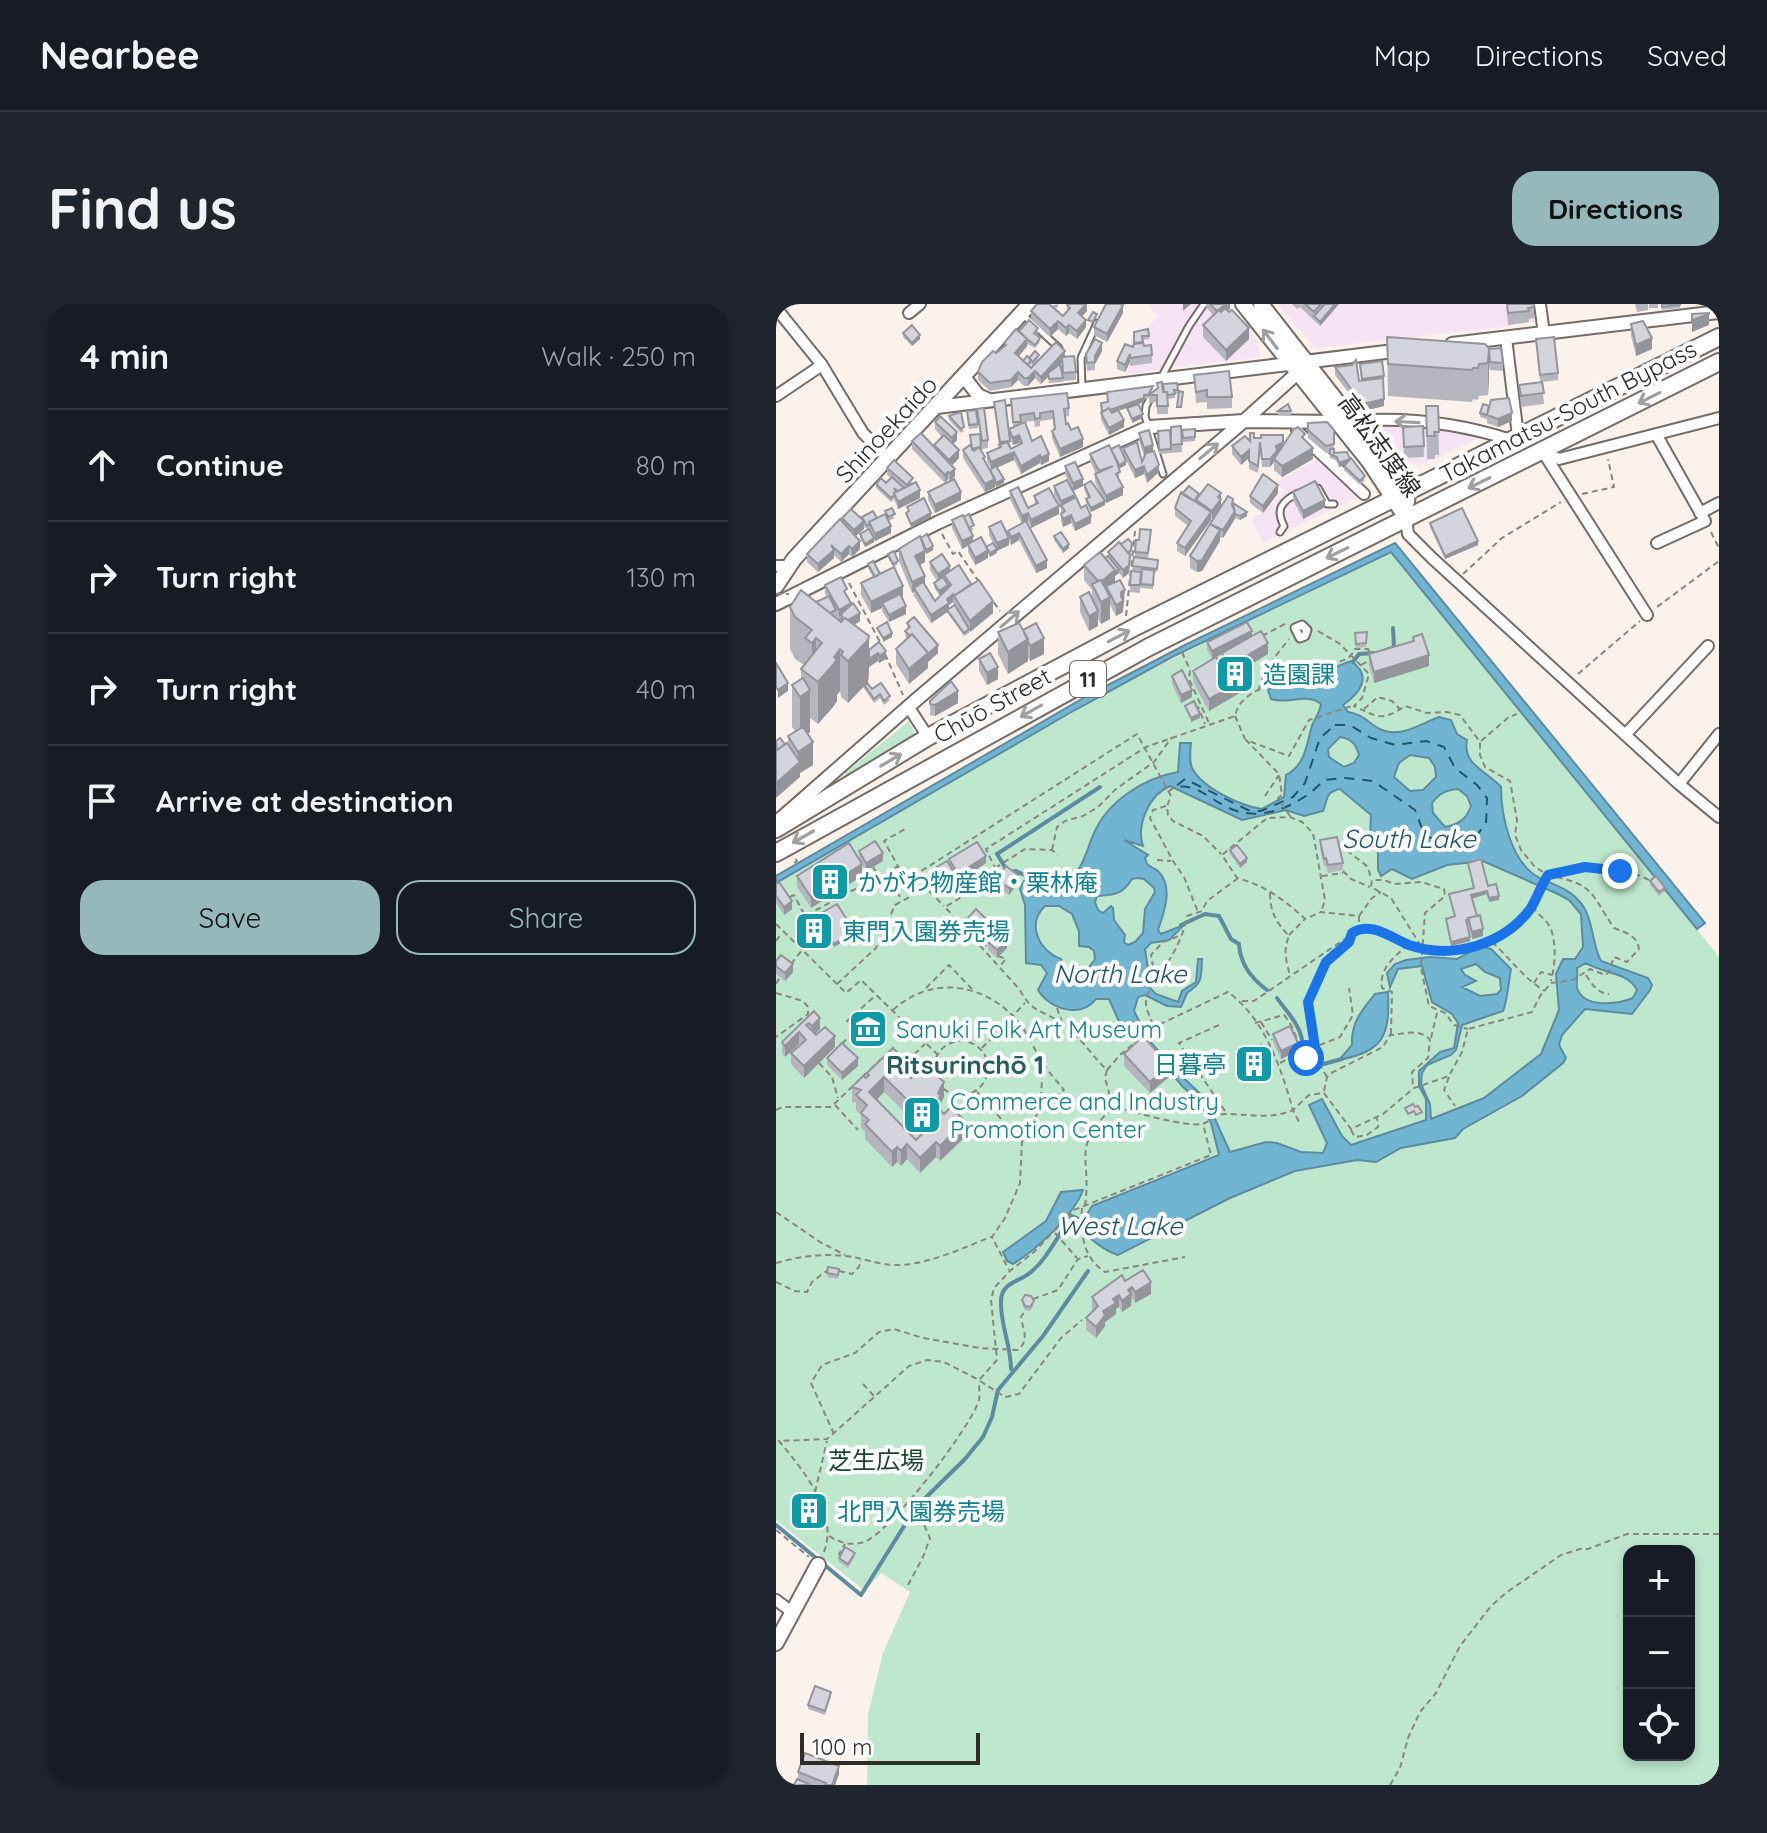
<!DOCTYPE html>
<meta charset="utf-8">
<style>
body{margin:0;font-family:Quicksand,"Noto Sans JP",sans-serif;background:#20242c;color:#f1f3f6}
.controls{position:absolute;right:24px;bottom:24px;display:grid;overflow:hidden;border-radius:16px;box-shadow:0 4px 12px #0003}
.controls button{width:72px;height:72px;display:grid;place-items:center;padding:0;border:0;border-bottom:2px solid #363941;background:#171b24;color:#f1f3f6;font:40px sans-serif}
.scale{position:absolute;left:24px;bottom:20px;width:180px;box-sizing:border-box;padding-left:8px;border:4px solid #2e2b28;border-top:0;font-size:22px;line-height:28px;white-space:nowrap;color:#2e2b28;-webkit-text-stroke:6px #fff;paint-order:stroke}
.stop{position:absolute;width:24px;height:24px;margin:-18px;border:6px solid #1a73e8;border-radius:50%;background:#fff}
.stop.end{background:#1a73e8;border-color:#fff;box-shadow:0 2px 8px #0008}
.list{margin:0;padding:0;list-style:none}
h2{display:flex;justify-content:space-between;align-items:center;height:104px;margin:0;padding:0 32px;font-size:34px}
h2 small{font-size:26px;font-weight:400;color:#9ea1a6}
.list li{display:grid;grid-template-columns:52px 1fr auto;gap:24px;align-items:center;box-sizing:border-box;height:112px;padding:0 32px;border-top:2px solid #363941}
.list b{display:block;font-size:30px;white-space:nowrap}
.list em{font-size:26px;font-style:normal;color:#9ea1a6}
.actions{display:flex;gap:16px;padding:24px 32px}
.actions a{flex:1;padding:18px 0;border:2px solid #95b8ba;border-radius:24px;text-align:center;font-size:28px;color:#95b8ba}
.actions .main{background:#95b8ba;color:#111}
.icon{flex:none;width:44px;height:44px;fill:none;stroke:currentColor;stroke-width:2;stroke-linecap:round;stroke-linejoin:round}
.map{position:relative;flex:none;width:943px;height:1481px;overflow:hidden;border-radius:24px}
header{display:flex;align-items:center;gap:48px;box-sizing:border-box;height:112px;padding:0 40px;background:#171b24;border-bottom:2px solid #363941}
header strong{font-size:38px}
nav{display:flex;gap:44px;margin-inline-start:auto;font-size:28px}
.intro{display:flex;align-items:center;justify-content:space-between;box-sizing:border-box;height:192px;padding:0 48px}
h1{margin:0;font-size:56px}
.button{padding:20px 36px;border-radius:24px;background:#95b8ba;color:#111;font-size:28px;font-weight:700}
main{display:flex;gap:48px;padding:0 48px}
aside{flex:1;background:#171b24;border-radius:24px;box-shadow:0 4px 12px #0003}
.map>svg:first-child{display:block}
.commercial{fill:#f6e3f4}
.green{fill:#bee8cd;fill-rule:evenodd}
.water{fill:#71b5d3;stroke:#5d8ca0;stroke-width:2;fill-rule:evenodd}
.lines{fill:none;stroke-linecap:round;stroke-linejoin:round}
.stream{stroke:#5d8ca0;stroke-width:4}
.ferry{stroke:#20566c;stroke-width:2;stroke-dasharray:10 8;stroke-linecap:butt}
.service-casing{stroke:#746c67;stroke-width:9}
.pedestrian-casing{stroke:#746c67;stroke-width:11}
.minor-casing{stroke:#746c67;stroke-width:14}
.tertiary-casing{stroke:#746c67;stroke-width:16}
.secondary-casing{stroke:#746c67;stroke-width:18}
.trunk-casing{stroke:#746c67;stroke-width:20}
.path{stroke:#8b8581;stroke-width:2;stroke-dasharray:6 4;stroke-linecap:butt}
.service{stroke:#fff;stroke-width:5}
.pedestrian{stroke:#fff;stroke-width:7}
.minor{stroke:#fff;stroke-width:10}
.tertiary{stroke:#fff;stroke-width:12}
.secondary{stroke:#fff;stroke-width:14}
.trunk{stroke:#fff;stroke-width:16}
.path-bridge{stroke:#8b8581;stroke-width:2;stroke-dasharray:6 4;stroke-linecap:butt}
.wall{fill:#b6b6be;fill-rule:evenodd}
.shaded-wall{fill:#94949b}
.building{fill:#d4d4dd;stroke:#94949b;stroke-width:2;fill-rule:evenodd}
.oneway{stroke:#a1a09e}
.route{stroke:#1a73e8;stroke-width:10}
.labels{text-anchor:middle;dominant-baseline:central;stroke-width:8;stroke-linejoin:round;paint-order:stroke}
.shield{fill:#fff;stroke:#6d6b68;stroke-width:2}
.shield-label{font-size:22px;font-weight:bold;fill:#2e2b28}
.street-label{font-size:24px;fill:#2e2b28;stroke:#fff}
.culture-label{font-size:24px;fill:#0d838f;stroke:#fff;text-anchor:start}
.park-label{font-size:24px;fill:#19472e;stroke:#fff}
.water-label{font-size:26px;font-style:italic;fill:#20566c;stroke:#fff}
.neighbourhood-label{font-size:26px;font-weight:bold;fill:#245e5f;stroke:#fff}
</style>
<header>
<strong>Nearbee</strong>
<nav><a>Map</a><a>Directions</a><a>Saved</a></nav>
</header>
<div class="intro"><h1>Find us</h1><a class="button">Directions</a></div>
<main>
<aside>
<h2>4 min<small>Walk · 250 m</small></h2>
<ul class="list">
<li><svg class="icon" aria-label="ahead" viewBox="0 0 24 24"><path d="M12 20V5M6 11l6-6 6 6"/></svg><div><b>Continue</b></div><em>80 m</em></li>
<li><svg class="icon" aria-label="right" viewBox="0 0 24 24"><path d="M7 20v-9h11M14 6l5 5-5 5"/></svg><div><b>Turn right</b></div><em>130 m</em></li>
<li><svg class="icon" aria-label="right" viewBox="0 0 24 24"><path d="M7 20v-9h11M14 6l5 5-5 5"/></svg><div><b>Turn right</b></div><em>40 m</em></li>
<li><svg class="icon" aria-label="arrive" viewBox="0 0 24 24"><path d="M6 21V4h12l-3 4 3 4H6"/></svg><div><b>Arrive at destination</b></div></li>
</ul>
<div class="actions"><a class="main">Save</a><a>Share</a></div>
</aside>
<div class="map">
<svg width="943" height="1481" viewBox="0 0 943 1481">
<rect width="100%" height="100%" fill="#fbf2ec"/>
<!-- commercial -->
<path class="commercial" d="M372,0H425L405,30L389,65L350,71L357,50L351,42L382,13Z
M431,0H451L482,37L485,53L393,64L415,22Z
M501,0H759L760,15L759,18L718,24L539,44Z
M600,122H662L706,132L644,162L627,158Z
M543,154L584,192L487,239L475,215L488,208L508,188L502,177Z"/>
<!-- green -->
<path class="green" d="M615,248L943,653V1481H91L92,1410L107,1349L134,1288L105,1269L89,1287L0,1216V579L355,375ZM853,1247H913V1451H853Z
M133,417L140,431L71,473L69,469Z"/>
<!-- water -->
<path class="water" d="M619,239L929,619L921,625L615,248L396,353L299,406L0,579V572L311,392L409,341Z
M575,357C597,372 584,389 567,401L572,408C590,411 592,420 606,426C625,434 646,419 663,413L675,416L681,430L691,436C686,461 711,467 725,483C725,512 735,558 762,573C777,581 793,584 804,598C818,615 815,638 825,657L872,674L876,681L874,686L856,710L809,705L786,731L783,741L790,754L787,759L746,792L687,825L679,834L625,844L600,858L581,856L519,867L454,894L342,951C330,947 315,937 307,926L308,915L316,902L443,851L435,819L423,797L407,783L362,730L354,731L345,722L333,695H320C305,715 273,705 262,686L271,669L265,661L250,659L249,601L244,585L248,577L255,574L278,582C284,578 295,575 300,569C309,558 312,542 318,529C332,497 368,474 402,468L404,439H415C414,448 413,456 416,464C426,484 465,502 486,505L508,493L510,471C528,462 531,442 535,425C537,416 543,412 545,400C529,388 513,401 495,395L492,386L500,381L533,373ZM564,433C576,435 580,440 583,451L578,459L568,463L553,453L552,445ZM634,451L653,454L659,463L660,473L647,486L634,487L618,473L623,459ZM394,482L466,516L510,506L528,512L547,507C552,495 549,488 564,485L595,511L594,531L602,549V566L605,572L616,565L636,575L671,561L707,557L782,590L793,596L805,610L807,643L799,655H787L780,670L783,706L765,750L708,794L655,815L654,800L645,780L646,769L651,761L675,751L680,746L686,721L727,707C731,699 733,675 735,665L715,645L705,642L681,655L654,653L630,656L619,660L611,669L614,683L622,665L646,662L656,698L676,710L682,719L678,744L664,748L643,767V782L650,795V816L575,841L566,832L546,795L533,801L551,839L547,849L525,848L501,839L490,838L454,848L430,795L398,765L372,735L358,707L362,693L369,691L391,702L405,703L411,689C427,678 425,675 426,655H422L420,678L406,687L402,698L380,690L372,682L373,672L369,645L375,639L393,636L408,621L385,630L382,626C388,609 398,582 382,567C378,564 374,563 371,560L369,554L372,551L348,536L367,542C360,521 373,491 394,482ZM682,485L691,492L695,502C690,516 683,520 669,523L657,509L656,499C663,490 669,486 682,485ZM361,574L368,575L378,584L379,588L369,605L367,629L359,638L352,641L348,638L349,631L338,616L337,604L335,602L327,609L322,606L319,598L321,592C338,591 346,591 356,575ZM269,602H283L296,610L303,627V642L313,643L318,647L319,655L311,666L295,668L286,660L285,655C263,647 250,620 269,602ZM810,659C827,670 851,667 861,686L857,694C842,700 808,705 801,684C800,678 802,670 801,664ZM700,660L709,668L724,674L725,686L721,690L704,692L686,683L700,677L689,671L685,665Z
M612,688C614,732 608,747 563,756L576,741C575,719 585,707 599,690Z
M307,886C298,911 260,946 237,960L231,957L227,948L270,917L285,888Z"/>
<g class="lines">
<!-- stream -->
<path class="stream" d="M610,346L618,343L617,324
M577,358L583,350L598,349
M255,574L240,567L232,568L221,550L324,483
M405,621L429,610L443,612L455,635L463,640C464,660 476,675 491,686
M501,694C507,703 516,712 521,722C531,740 522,749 544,761L566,755
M235,1065C235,1041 224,1020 225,997C225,978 244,978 255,968C272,954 283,929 296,912L301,914
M0,1221L85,1291L140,1203L189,1155L207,1133L216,1113L222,1086L267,1032L312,967"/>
<!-- ferry -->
<path class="ferry" d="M559,421H574L595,434L619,441L650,437L668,443L679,464L701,481L711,494L710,520L694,539L676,541L649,532L639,506L597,477L569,474L548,476C524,502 484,520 451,503C431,494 423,480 399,483L409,475L472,506L485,507L517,493L529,479L544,434Z"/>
<defs>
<path id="service" d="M246,10L283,44
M306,84L305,54L321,19
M387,170L369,112L370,102L413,22L428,0
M542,184L551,200H558
M504,228L508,222C499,205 506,197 522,189"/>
<path id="pedestrian" d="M526,321L531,326L529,332L524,334L519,324Z"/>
<path id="minor" d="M764,0L768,30
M0,4L46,61L87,129L113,155
M133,9L144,0
M730,34L742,132
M0,92L46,61
M578,117C631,113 685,120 735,136
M521,127L588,190
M880,130L929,217L881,239
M767,148L871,311
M768,148L783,155L943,114
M924,209L943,199
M630,214L632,230L656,254L903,480L943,513
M0,262H13
M132,402L152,433
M849,431L932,342
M903,480L943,430
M0,1296L16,1308"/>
<path id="tertiary" d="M676,40L943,8
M188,73L202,91L213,96
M161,103L626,46
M0,300L161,219L373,123L468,117L561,118
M2,517L140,396L468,117L527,64"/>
<path id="secondary" d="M467,0L594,159L630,214
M485,0L632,188L631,198
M0,282L18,255L254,0
M0,1339L42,1261"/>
<path id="trunk" d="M0,525L152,433L361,322L943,33
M0,549L373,343L943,58"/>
</defs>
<!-- service casing -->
<use href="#service" class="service-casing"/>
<!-- pedestrian casing -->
<use href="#pedestrian" class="pedestrian-casing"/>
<!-- minor casing -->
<use href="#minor" class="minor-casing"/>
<!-- tertiary casing -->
<use href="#tertiary" class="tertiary-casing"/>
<!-- secondary casing -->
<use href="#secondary" class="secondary-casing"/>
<!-- trunk casing -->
<use href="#trunk" class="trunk-casing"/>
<!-- path -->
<path class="path" d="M806,190L838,183L832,155
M935,228L943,244
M166,230L177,250L182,247L203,278
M687,270L726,234L785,198
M73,279L105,340
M212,290L224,307
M881,303L943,257
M350,312L359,227
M542,327L564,340L593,370L586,394L578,402C602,413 605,418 629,402L651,409L671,408L684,411L704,438V451L709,463L734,477L741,516L739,531L745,546L759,563L772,571C803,559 847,560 876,578
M486,332L509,320
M406,348L414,366L413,375L433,419
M109,350L127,391
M585,361L594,356
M802,370L864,317
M482,387L491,363L513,335
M419,405L422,403L429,420
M588,405L602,393L616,397L624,405
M459,412L469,435
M705,437L733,413L741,410
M393,487L399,483
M489,492L503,471
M390,502L377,506L374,514L397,557L408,573L422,608
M514,512L502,494L506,491L503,470L470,436L513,452L533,416L576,402
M563,540L592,563L595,575
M276,546L281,523L289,517L307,512L322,503L340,485L378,458L396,433
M381,556L395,557
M18,559L21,557L18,553
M122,562L124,569L139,571L361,430L395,492L391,502L392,511L397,517L427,532L445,550
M97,563L102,571
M219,564L249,545L276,546L282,551
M567,567L575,575L594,583
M110,571L126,596
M546,572L567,569
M494,589C494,608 500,618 513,632C507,646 510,657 514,671
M14,593L18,591L29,612L122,562L108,537L129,525
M757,602C761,611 770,615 774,623C781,639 779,661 775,677
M583,612L596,594L605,588
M0,620L70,689L85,676L161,750
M199,631L213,644
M513,631L529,615
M0,637L6,629
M716,638C734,654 748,675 769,687
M645,642L615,594L595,583L596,576H608L618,580L645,578L668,585L669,592L649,609L645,664L653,702L669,709L678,721L692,725
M222,652L230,655L224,662
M15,660L26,646
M810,671C816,680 821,689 833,690
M379,673L375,651L387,638L403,632
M758,679L765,668L776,671
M0,680L4,673
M61,680L100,644L119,601L150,584L168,602
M150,684L173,661L196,685
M0,689L27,697L32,703V710L0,733
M466,697H478L582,626
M281,704L286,718
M117,706C154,672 205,678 239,714C252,728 258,746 268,761C274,770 282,778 288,786L264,805L246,838L244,879L229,914L216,933L233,966
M485,718L496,736
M479,719L508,711C527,734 517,751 546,767
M377,721C375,714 369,705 370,697C372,684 381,674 388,664C398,650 409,628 411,612L426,607L431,597L461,575
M443,721L403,739L451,810
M615,730L616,688L606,684C603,664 618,654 631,641
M655,734L661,709
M158 764a27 27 0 1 1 54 0a27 27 0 1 1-54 0Z
M66,740L79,726L71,717L99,692
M206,744L249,699
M530,755L539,743L564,733L577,711L573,684
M131,757L149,740
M43,759L56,773L62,794
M504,759L523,749
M331,766L345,750L378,723L452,688C489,715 505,764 517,806L533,791L548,789L575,825L607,810L638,784L673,772L686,748L692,725L756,708L764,692L775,679L797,676L814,665L829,671L832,669L838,653L851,658L863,645C861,631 850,629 838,624C813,587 819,581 772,571L759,591L757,601L734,626L715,637L674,649L632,641L623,635L594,625H583V612L545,608L529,615C509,596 488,581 461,574L446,551L491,514L514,513L526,518L537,529L549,596L545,608
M551,773C530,740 526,688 551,656C560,646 572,642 576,629
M673,773L668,786L679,802
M548,787L551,773L555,769L607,743L614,731C629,730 644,724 654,736L652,754L636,768L637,783
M201,788L245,837
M59,801L82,826
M339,803C358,808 408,823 426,820C434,818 439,810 449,810C473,810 494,816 517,806L524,820
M264,804L267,763
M0,806L6,803H55L105,755
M575,826L579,833L591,831L602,823L601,814
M309,902C316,850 294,846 337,803L329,774L331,766C316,752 304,732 287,720C268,706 256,710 244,686L169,603L207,580L219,564L210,545L370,443L459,412C465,383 507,378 531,371C539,369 546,364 554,361C566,356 573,357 579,345H592L595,352
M306,904C304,929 307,954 329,968L409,953
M0,908L44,938L69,951
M279,929L301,954
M0,959C21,953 46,949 69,952C88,954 105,962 125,961C155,959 187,944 215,933
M63,967L76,970L83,963L85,956
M0,978L19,987L31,988L36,978L53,965
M257,995L282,986L302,955L312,952
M204,1077L229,1093L243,1090L285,1034L306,1016
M87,1080L98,1092
M58,1130L35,1079L46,1061L79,1049L103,1028L118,1025L147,1034L204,1044L242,1046C254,1035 247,1027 245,1013L249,1007
M39,1188L51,1137
M0,1226L33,1253
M53,1232C64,1239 75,1242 88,1238C113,1230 196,1122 203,1096C204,1090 203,1083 203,1077
M48,1248C63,1209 27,1166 3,1137L51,1135L133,1062L151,1056L168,1058L203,1076L221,1056L215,996L218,984L234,967L259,947L298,906L435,851L427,820
M65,1251L63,1250L69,1240
M132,1281L147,1253L154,1234L145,1214L133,1199
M614,1481L624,1464L632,1434L644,1408L660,1389L684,1342L715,1302L731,1288L785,1251L804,1245H812L851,1230H943"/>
<!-- service -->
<use href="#service" class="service"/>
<!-- pedestrian -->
<use href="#pedestrian" class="pedestrian"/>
<!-- minor -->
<use href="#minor" class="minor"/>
<!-- tertiary -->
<use href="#tertiary" class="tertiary"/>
<!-- secondary -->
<use href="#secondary" class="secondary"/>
<!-- trunk -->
<use href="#trunk" class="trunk"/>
<!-- path-bridge -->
<path class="path-bridge" d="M0,290H13"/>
</g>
<!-- wall -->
<path class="wall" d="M282,0V2L280,5L287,12L291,8V1L311,0V7L306,12L310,23L301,35L293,29L290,32L282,25L274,33L255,15V7Z
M430,0H454V5L452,6L473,35L450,57L427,33V21L437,11L430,3Z
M516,0H563L544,22L524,3L521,5Z
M730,0H758V14L753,15V18L732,21Z
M859,0H872V6L861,8Z
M873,0H882V4H873Z
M885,0H904V4L886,6Z
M347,9L331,38L318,31V23Z
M855,20L876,45L860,52L855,32Z
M372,25L373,35L367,36L368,42L376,51V59L354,62V58L349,68L341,65V57L357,43Z
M243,27L262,28L260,31L264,38L259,44L251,40V42L243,52L247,57L253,54L263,55L257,62L255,60L253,63L255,64L289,53L300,68V76L287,77L286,58L282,62L287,74V78L273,79V72L265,80L259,74L252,82H248L242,76L235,83L214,87L202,76V68L228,42V39Z
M127,29L144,35L136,42L127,33Z
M611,33L713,45L727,59V67L714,66L713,62L712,91L703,92L702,96L697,95L696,98L612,92Z
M760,35L782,69V76L766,78L768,100L745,103L743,81L764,78Z
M326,47L319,60V66L311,67L310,50Z
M584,60L608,72V79H607L608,102L587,107L586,100H581L559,71V63L583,77H585Z
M418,71L456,93V104L431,105V98L420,99Z
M401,79L402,90H399V94L392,95V110H381V98L373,99V92L372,95H368V98L343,107L348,123L333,131L325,116V109L331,98L377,85L375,90L387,81Z
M235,95L293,104V112L289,113L290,120L295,126L307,143L284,153L276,134V127L278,126L277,115L264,117V122L259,123L258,117L245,118L256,137L273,157L265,161L264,159L245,170L238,156L221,164L228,179L220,183L219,181V183L209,188L187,154V146L194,141L205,146L209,159L214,166L215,165L211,157V149L223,144L218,98L233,132V125L237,123ZM233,132L237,141L243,139L244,140L235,145Z
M650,102H662L663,151H659V155H651Z
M201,105L212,136V144L206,145Z
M200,106L202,124L193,125L191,107Z
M502,107H515V111H502Z
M704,109L736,117L722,123L711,119V115L704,113Z
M173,112L188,127L185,129L173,116Z
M159,118L181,136L177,140L183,154L176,162L179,172L174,177L172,175L169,179L136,145V137L158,143V141L166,133L159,125Z
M532,119L558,126V149L574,156L589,176L584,181L568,166V162L570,160L563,163L561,157L554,154V149H550L532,134Z
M405,122L406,148L395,149V123Z
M647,122L648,153L628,154L627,123Z
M419,125V137L407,138L406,126Z
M382,127L395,145V149L383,150Z
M363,129L377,147L383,168L371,179L368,170L359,174L350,156V161L343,164V176L347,191L330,199L329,198V201L315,208L310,198V195L312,194L308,185V181L327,195L319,178V170H320L314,157V150L335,145L347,151V144L366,158L368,152L363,137Z
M478,134L507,141L529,136L537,155L506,173L498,166V158L494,163H486L484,146L482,169L473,165V154L465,161L456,150V142L474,137Z
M289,162L307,182L297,187L289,170Z
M111,164L137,179L144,194L122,205L118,195L115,198L100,184V180L110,179L115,174L111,171Z
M278,182L299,194L315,219L299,227L295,219L287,223L285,217V205L278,190Z
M234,187L252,204L259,201L258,192L283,210L255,224L252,217L251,218L271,264L260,269L243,236L235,241L233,237V241L221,247V246V249L214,253L212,250V254L199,261L192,248V242L186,245L176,224V216L198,225L195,227L197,237L210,243L217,239L213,231V223L232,231V227L246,220L234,195Z
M152,188L185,196L159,209L152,196Z
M517,188L549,203L527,215L517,196Z
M445,189V203L436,215L435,214V216L409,252L401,247V239L412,222L399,212V204L406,190Z
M502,189L487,209L474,199V192Z
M457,199L471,212L464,216L459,214L447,234L444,233V237L426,267L421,268L414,264V252Z
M109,207L119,214L113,217L115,229L99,237L98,236V238L89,243L84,234V230L91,226L88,222V225L80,232L84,245L76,253L73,250L65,258L58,251V254L42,268L31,258V250L66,217V214H101L109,210Z
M654,219L702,241L669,255L654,223Z
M278,232L293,244L287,249L278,236Z
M375,234L372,255L382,256L381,268H378L377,285L365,284L366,267L356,266L358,253H359V248Z
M356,239L353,269L347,274L343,269L339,272V278L349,297L347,298V308L340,312L334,301V315L325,320L322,315V322L313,327L304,308V293L316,295V286L308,276V261L332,252V248L345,240Z
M123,245L157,246L150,250L149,248V258L144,261L149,281L159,297L171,285L163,291L158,283V279L161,277L154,266V258L174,267L195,280L217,309L194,328L193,327V329L188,332L171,308L155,319L138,292V288L136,289L123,257ZM177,298L178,302L173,305V301Z
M112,250L122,260L118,263L127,293L130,310L113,318L106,307V304L95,309L85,291V279L97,273L92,264V260L104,270L117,263L112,254Z
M365,276L364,289L354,288V281Z
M49,281L71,292L84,317L78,321L93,346L103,338L110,355L103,359L102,357L93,363V374L91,379L96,385L114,396L108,401L104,394L98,399L87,383L72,399L65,393L64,387L61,391V397L57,403L42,420L34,414V428L31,430L37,461L24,469V473L9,440L12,442V432L19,427L16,423V381L25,375V365L28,361L19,355L14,345V303L35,294L40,298L51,293L49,289Z
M131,319L162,349L152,358V364L133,380L120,360V345L130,335L129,327L131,326Z
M247,326L268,350L254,357L252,353V357L232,370L222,350V328Z
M591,328L590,343L580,344L579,329Z
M476,332L492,350L474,361V366L464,371L467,387L433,407L417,378V367L450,371L452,370L446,360V350L436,355L431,346V338Z
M637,333L653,362L598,379L593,362V350L637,337Z
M203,355L222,375L211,381L203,367Z
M396,372L416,393L405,399L396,380Z
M154,397L182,399L159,412L154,411Z
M544,536L567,559V566L552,569L550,562H548L544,544Z
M454,546L471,558L464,564L454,550Z
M83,547L107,557L90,567L86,561V572L35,604L21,583V572L83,555Z
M173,555L210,559L182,578L181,576V581L163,591L154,574V567L173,560Z
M692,559L723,596L713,598L711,590L696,594L707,632L696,635L692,620H691L694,637L675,642L670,618V615L678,612L673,590L697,584Z
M220,575L242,579L233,591L220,582Z
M874,577L889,587L883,592L874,581Z
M0,580L16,605L8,611L0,599Z
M192,614L231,644L221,654L212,646V639L192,622Z
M28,619L78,631L58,643L50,631L38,639L28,623Z
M0,657L17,668L9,677L0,670Z
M38,707L44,725L39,730L59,743L28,774L15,760V749L24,741L23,740L9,753L6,749V738Z
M497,730L522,747L505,755L497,738Z
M348,750L393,773L374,789L348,762Z
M51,754L82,762L66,776L51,761Z
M461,754L495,762L471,776L461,758Z
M91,769L131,771L168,793L165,799V807L189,833L164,857L160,853L144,869L131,855L125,862L121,858L116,863L89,835V828L85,824V811L80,806V799L76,798V783L90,774ZM108,788L149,828L140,836L100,796Z
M52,963L63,969L62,975L51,973Z
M349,977L375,990L359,999L356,994L355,1002L346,1008L343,1003L340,1005V1010L329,1018V1022L320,1034L310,1026V1014L317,1007L316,1005V993Z
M246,996L258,1001L254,1007L249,1006L246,1000Z
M25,1195L41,1204V1211L27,1214L25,1203Z
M79,1253L72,1264L63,1258V1254Z
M55,1392L49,1411L32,1405V1401Z
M22,1468L63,1470L59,1481H36L22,1475Z"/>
<!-- shaded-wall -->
<path class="shaded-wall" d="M310,0L311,7L302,16V9Z
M407,0H415L407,7Z
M450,0H454V5L441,15V7Z
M559,0H563L544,22V18Z
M347,1V9L331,38V30Z
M933,10V21L916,28V16Z
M310,16V23L301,35V27Z
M282,17V25L274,33V25Z
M293,21V29L290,32V24Z
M473,24V35L450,57V46Z
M144,31V35L136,42V39Z
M876,34V45L860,52V41Z
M251,35V42L239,57V49Z
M326,39V47L319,60V52Z
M713,44V76L712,91V59Z
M289,47V55L286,53V58L265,80V73Z
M354,50V58L349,68V61Z
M259,67V74L252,82V74Z
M242,68V76L235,83V76Z
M368,94V98L326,112V108Z
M608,95V102L587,107V100Z
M736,109V117L722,123V115Z
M367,110V114L356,119V115Z
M348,116V123L333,131V124Z
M181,128V136L176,142V134Z
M243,131V139L237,141V134Z
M307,135V143L284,153V145Z
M507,138V146L498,155V158L494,163V155L500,142Z
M377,141V149L368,152V144Z
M537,144V155L506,173V162Z
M183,146V154L173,164V156Z
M473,146V154L465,161V153Z
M238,148V156L215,166V158Z
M273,150V157L265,161V154Z
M264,151V159L245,170V162Z
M574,155V159L563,163V159Z
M350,157V161L343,165V161Z
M383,161V168L371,179V171Z
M368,162V170L359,174V166Z
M179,165V172L174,177V169Z
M172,168V175L169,179V171Z
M219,175V183L209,188V180Z
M228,175V179L220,183V179Z
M307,175V182L297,187V179Z
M502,181V189L487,209V202Z
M347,183V191L330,199V192Z
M144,186V194L122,205V198Z
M185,188V196L159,209V201Z
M445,189V203L436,215V207Z
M299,191V198L285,201V205V197Z
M549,196V203L527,215V207Z
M329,197V201L315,208V204Z
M283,202V210L255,224V216Z
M459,207V215L447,234V226Z
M435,208V216L409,252V244Z
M471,208V212L464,216V212Z
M155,209V213L135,224V220Z
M252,209V217L246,220V212Z
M295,211V219L287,223V215Z
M315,212V219L299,227V220Z
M88,217V225L78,233V226Z
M115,222V229L99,237V230Z
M444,226V237L426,267L421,268V257Z
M243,229V236L235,241V233Z
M197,232V239L186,245V237Z
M98,234V238L89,243V240Z
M233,234V241L221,247V239Z
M84,237V245L76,253V245Z
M702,237V241L669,255V252Z
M293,240V244L287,249V245Z
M73,242V250L65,258V250Z
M157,242V246L150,250V246Z
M221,245V249L214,253V249Z
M58,246V254L42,268V260Z
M212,246V254L199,261V254Z
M149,247V258L139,263V252Z
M354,251L353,269L347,274V266Z
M271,256V264L260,269V262Z
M174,262V270L168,271V274L162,278V270Z
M339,266H343V269L339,272V281L330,282V289L323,279Z
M149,272V283L138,284V288L136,289V278Z
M172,281V285L163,291V287Z
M127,282V293L108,303L106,299V304L95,309V298Z
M349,286L347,308L340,312V301L345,288Z
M177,290V298L173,301V307L155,319V311Z
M334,293V315L325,320V298Z
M217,297V309L194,328V317Z
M75,299V306L63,313V306Z
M130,302V310L113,318V311Z
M322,307V322L313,327V312Z
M84,309V317L65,329V321Z
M476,327V335L436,355V347Z
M116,329V333L107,338V334Z
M93,332V355L102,349V357L93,363L92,378L72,399V357Z
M40,334V376L36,373V339Z
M268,334V350L254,357V342Z
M252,335V357L232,370V348Z
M492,339V350L474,361V366L459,374V363L472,351Z
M162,341V349L152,358V364L133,380V365Z
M64,345V387L61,391V397L57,403L42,420V378Z
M110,347V355L103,359V352Z
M653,351V362L598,379V368Z
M222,363V375L211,381V369Z
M467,376V387L433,407V395Z
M12,379V387L2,394V386Z
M34,386V428L24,435V393Z
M416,386V393L405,399V391Z
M182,387V399L159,412V401Z
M424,410V414L415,418V414Z
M37,438V461L24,469V473L0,494V479L22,460V448Z
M107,549V557L90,567V559Z
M210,552V559L182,578V570Z
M471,554V558L464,564V560Z
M86,560V572L35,604V593Z
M242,571V579L233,591V584Z
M181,573V581L163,591V583Z
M711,587V590L695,595V591Z
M723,592V596L713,598V594Z
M16,597V605L8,611V603Z
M707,625V632L696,635V628Z
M78,627V631L58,643V640Z
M50,628V631L38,639V635Z
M694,633V637L675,642V638Z
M231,636V644L221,654V646Z
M17,660V668L9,677V669Z
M44,714V725L36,733V722Z
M23,728V740L9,753V742Z
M59,732V743L28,774V762Z
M522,739V747L505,755V747Z
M82,754V762L66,776V769Z
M131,758V773L125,765Z
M495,758V762L471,776V772Z
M393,761V773L374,789V778Z
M108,773V788L93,804V788Z
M168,778V793L165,799V807L157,800Z
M189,817V833L164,857V842Z
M160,838V853L144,869V854Z
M131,840V855L125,862V847Z
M121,843V858L116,863V848Z
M375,978V990L359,999V988Z
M356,983L355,1002L346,1008V997L352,986Z
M343,991V1003L340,1005V1010L329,1018V1022L320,1034V1023L327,1007L337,995Z
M63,1462V1470L59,1481H56Z"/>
<!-- building -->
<path class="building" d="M261,0H273L287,12L294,4L291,1L292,0H310L302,9L310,16L301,27L293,21L290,24L282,17L274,25L255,7Z
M330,0H344L347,1L331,30L318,23Z
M434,0H450L441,7Z
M529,0H545L538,8Z
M549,0H559L544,18L538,12Z
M731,0H758V3L752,4L753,7L732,9Z
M886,0H904V1L886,3Z
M449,4L453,8L456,6L473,24L450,46L427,21L443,6L445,8Z
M317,8L321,10L317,18L312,16Z
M933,9V10L916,16V10Z
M253,16L262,24L258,29L264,34L259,41L251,35L243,27Z
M867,17L876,34L860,41L855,20Z
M136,21L144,31L136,39L127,29Z
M240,25L251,35L239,49L255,64L280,38L289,47L265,73L259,67L252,74H248L242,68L235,76L214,79L202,68L206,58L217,47L220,49L230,41L228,39Z
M372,25L373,32H366L367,39L358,40V28Z
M611,33L709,40L713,44L712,59L703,60L702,64H697L696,66L612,60Z
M778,33L782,69L764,71L760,35Z
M319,35L326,39L319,52V58L311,59L310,50Z
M367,38L368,42L375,41L376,51L354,54V50L349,61L341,57L349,40L357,43L358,39Z
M725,44L727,59L714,58L713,45Z
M259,47L263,51L257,58L253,54Z
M251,52L255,56L252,61L247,57Z
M298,52L300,68L287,69L286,53Z
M580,56L583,77L607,74L608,95L587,100L586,92L581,93L559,63L576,61Z
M606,57L608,72L586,75L584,60Z
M284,60L287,74L273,75L272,69Z
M453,67L456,93H431V86L420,88L418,71Z
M386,78L387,88H391L392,102H381V91H373L382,84L381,79Z
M766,78L768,89L745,92L743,81Z
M401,79L402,86H398L399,90L392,91L391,88H388L387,80Z
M377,82L372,91H368V94L334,106L333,104L326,108L325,99L332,98L331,88Z
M403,87L407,88L405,103H401Z
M291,89L293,104L288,105L290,120L292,119L295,126L302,123L307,135L284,145L276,127L279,125L277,107L264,109V114L259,115L258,109L244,111L245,118H237L235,95Z
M733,94L736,109L722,115L711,111L715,96Z
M229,96L234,137L224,138L218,98Z
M362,100L367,110L356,115L351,104Z
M512,100L515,107H502Z
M707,100L713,102L711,111L704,109Z
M650,102H662L663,128H658L659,132H651Z
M208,104L212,136L206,137L201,105Z
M333,104L336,109L342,106L348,116L333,124L325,109Z
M200,106L202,120L193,121L191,107Z
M185,108L188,123L185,125L173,112Z
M164,112L181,128L176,134L159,118Z
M249,118L256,137L265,132L273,150L265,154L264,151L245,162L238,148L215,158L211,149L225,143L223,141L231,138L235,145L246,139L243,131L237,134L233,125Z
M551,118L558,126V140L550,142L532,126V119Z
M405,122L406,140L395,141V123Z
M647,122L648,142L628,143L627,123Z
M522,123L529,130L526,133L537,144L506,162L498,155L518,125Z
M419,125V133L407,134L406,126Z
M373,126L377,141L368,144L363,129Z
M394,126L395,145L383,146L382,127Z
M145,129L179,165L174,169L172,168L169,171L136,137Z
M474,129H478V134H485V131H507V138L500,142L501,147L494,155H486L484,138L482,162L473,157V146L465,153L456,142L469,132L474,137Z
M204,130L205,144L203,143L196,145L194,131Z
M168,131L183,146L173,156L158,141Z
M361,138L366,158L370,149L378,147L383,161L371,171L368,162L359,166L347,144Z
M194,141L198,147L203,143L209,153L207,154L219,175L209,180L187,146Z
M333,141L341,158L344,168L340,170L347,183L330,192L319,170L337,162L323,167L314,150Z
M343,141L350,157L343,161L335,145Z
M554,145H558V149L571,148L574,155L563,159L561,153L554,150Z
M575,154L589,172L584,177L568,162Z
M118,156L137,174L131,181L111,164Z
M299,158L307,175L297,179L289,162Z
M220,162L228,175L220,179L214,166Z
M487,170L502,181L487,202L474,192Z
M116,173L128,184L122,187L118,184L120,188L118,189V191L115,194L100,180L105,174L110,179Z
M178,175L185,188L159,201L152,188Z
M291,176L299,191L285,197L278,182Z
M315,177L329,197L315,204L310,195L314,193L308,181Z
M539,177L549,196L527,207L517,188Z
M140,178L144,186L122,198L118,189Z
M432,180L445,189L442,193L445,195L436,207L420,196Z
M413,182L423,190L418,197L406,190Z
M242,183L252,204L262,199L258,192L273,184L283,202L255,216L252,209L246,212L234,187Z
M405,188L435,208L409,244L401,239L415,217L399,204Z
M452,192L457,195L456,202L459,207L447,226L434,220Z
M300,193L305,204L310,201L315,212L299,220L295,211L287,215L285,210L289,207L285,201Z
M148,194L155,209L135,220L130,209L133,207L131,203Z
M457,199L471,208L464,212L459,210Z
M116,204L119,210L112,213L109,207Z
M686,204L702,237L669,252L654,219Z
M75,205L88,217L78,226L66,214Z
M97,207L101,214L93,218V221L91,222L86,213Z
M109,210L115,222L99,230L93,218Z
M193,210L198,221L193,224L188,213Z
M187,211L197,232L186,237L176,216Z
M64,215L84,237L76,245L73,242L65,250L55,241L58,246L42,260L31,250Z
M225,217L233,234L221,239L213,223Z
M250,217L271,256L260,262L243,229L235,233L232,227Z
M434,220L444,226L426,256L421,257L414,252Z
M93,225L98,234L89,240L84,230Z
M364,225L375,226L372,249L359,248L360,236H363Z
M285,228L293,240L287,245L278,232Z
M151,230L157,242L150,246L145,234Z
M144,232L149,247L139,252L149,272L136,278L123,245Z
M205,233L212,246L199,254L192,240Z
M352,235L356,239L355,246L352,249L345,240Z
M343,238L354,251L353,261L347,266L332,248Z
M217,239L221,245L214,249L210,243Z
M118,247L122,257L117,260L112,250Z
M324,248L339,266L326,277L325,276L322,277L308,261Z
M166,250L174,262L162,270L154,258Z
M332,252L343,266L339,268V266L329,254Z
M358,253L382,256L381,265L356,262Z
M97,257L104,270L99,273L92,260Z
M183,261L195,280L178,292L180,295L177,290L175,292L171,295L173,299L155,311L138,284L147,278L159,297L175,281L168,271Z
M118,263L127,282L95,298L85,279Z
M366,265L378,266L377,281L365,280Z
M355,267L365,268L364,281H354Z
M65,273L71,285L68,287L75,299L63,306L49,281Z
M167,273L172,281L163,287L158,279Z
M203,276L217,297L194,317L178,292Z
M325,276L334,293L325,298L316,280Z
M344,276L349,286L345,288V292L347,297L340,301L330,282Z
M25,286L65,318L69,314L93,332L92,336L72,357L65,351L67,348L64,345L58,353L61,355L57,361L42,378L25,365L46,339L40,334L36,339L29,334L36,326L19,313L14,303Z
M313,288L322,307L313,312L304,293Z
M124,290L130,302L113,311L106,299Z
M53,292L60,306L54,309L40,298Z
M77,299L84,309L72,316L69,314L65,318L63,316L67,314L65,310Z
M179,301L193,325L188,329L171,306Z
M138,313L162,341L152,350V349L136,330L134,332L129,327L134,323L131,319Z
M111,318L116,329L107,334L101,324Z
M471,318L476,327L436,347L431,338Z
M243,319L252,335L232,348L222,328Z
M260,319L268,334L254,342L247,326Z
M485,327L492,339L472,351L474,354L459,363L467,376L433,395L417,367L440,353L450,371L457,368L446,349Z
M591,328L590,339L580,340L579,329Z
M136,330L152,349L133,365L120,345Z
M646,330L653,351L598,368L593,350L638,337L637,333Z
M103,338L110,347L103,352L102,349L93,355V346Z
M214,349L222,363L211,369L203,355Z
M0,359L12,379L2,386L0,383Z
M406,366L416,386L405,391L396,372Z
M27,374L34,386L24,393L16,381Z
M175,377L182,387L159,401L154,400V397Z
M91,379L96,385L105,379L114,392L108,397L104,390L98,395L89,382Z
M418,397L424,410L415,414L409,402Z
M27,423L37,438L22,448L12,432Z
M4,434L9,440L1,446L0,437Z
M11,439L24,458L0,479V447Z
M561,533L567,559L552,561L550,554L548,555L544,536Z
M99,537L107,549L90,559L83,547Z
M201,538L210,552L182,570L173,555Z
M73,539L86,560L35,593L21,572Z
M461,541L471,554L464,560L454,546Z
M705,555L712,582L720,580L723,592L713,594L711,587L695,591L701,612L692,614L693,616H690L694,633L675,638L670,615L679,612L673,590L698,584L692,559Z
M171,557L181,573L163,583L154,567Z
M230,562L242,571L233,584L220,575Z
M880,572L889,584L883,588L874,577Z
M3,578L16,597L8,603L0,592V580Z
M61,600L78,627L58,640L50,628L38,635L28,619Z
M200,605L231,636L221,646L212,638L215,634L192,614Z
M704,611L707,625L696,628L692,614Z
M5,651L17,660L9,669L0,662V657Z
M38,707L44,714L36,722L33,719L30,721L40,731L49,723L59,732L28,762L15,749L30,736L23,728L9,742L6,738Z
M514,722L522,739L505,747L497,730Z
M367,732L393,761L374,778L348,750Z
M66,739L82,754L66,769L51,754Z
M485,741L495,758L471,772L461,754Z
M117,744L131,758L125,765L135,774L145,764L154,772L158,769L168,778L162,789L165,792L157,800L168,810L175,803L189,817L164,842L160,838L144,854L131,840L125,847L121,843L116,848L89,820L93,816L85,809L91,801L80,791L85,786L76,783L87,772L90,774L93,771L91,769ZM108,773L156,820L140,836L93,788Z
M637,800L639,803L642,802L646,808L640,811L638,807L632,810L629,804Z
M52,963L63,965L62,971L51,969Z
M367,966L375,978L359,988L356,983L352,986L355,990L346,997L343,991L337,995L340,999L327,1007L329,1011L320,1023L310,1014L322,1002L316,993L346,971L349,977Z
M249,991L255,992L258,997L254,1003L249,1002L246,996Z
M37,1191L41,1204L27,1206L25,1195Z
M69,1243L79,1249L72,1260L63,1254Z
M39,1382L55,1388L49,1407L32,1401Z
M29,1449L63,1462L56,1481H49L50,1479L22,1468Z
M21,1475L35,1481H18Z"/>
<!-- one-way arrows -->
<defs><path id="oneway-shaft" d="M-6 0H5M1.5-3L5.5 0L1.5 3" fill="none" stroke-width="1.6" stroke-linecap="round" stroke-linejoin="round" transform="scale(2)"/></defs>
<g class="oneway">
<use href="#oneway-shaft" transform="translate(494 35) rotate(-127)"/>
<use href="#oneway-shaft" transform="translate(873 94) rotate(153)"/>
<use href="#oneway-shaft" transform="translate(631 118) rotate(-177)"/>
<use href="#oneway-shaft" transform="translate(433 147) rotate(-40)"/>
<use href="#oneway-shaft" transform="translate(703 179) rotate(154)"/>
<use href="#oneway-shaft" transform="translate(561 249) rotate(154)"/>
<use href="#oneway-shaft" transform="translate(234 315) rotate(-41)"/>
<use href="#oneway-shaft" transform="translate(343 332) rotate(-28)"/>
<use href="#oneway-shaft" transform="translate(255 407) rotate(151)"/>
<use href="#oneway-shaft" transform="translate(115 456) rotate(-31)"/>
<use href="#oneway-shaft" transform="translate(27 533) rotate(150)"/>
</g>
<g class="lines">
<!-- route -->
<path class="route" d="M530,754L539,743L532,698L550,658L573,638L576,629C596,617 615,634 633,641C676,656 728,641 755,604C760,596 766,580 772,571L809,563L844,567"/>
</g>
<!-- icons -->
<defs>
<symbol id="building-square" viewBox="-11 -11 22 22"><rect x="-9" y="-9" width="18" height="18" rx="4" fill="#0f9aa8" stroke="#fff"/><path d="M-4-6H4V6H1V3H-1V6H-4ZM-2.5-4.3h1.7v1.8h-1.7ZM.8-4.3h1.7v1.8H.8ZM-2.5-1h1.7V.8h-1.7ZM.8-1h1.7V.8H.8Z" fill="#fff"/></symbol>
<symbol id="museum-square" viewBox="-11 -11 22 22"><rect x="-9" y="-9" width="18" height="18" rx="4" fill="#0f9aa8" stroke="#fff"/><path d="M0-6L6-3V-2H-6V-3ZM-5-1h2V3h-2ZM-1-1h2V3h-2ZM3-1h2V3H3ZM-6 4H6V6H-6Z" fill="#fff"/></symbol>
</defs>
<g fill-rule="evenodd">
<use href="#building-square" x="437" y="348" width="44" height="44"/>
<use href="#building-square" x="32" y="556" width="44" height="44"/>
<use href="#building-square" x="16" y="605" width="44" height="44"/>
<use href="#museum-square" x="70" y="703" width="44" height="44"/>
<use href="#building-square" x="456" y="738" width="44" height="44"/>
<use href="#building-square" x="124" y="789" width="44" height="44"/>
<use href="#building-square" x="11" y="1185" width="44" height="44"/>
</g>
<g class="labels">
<!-- shield labels -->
<rect class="shield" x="294" y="357" width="36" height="36" rx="6"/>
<g class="shield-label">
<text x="312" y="375">11</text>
</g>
<!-- street labels -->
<g class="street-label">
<text transform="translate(792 107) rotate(-27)">Takamatsu-South Bypass</text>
<text transform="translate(110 125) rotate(-47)">Shinoekaido</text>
<text transform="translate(604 141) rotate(54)">高松志度線</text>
<text transform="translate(216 401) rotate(-29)">Chūō Street</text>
</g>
<!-- culture labels -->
<g class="culture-label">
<text x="487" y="370">造園課</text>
<text x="82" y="578">かがわ物産館・栗林庵</text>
<text x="66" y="627">東門入園券売場</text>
<text x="120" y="725">Sanuki Folk Art Museum</text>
<text x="450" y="760" text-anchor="end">日暮亭</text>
<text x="174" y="797">Commerce and Industry<tspan x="174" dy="28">Promotion Center</tspan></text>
<text x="61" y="1207">北門入園券売場</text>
</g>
<!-- park labels -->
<g class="park-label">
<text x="100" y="1156">芝生広場</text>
</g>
<!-- water labels -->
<g class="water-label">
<text x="633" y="534">South Lake</text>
<text x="344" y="669">North Lake</text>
<text x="344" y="921">West Lake</text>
</g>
<!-- neighbourhood labels -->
<g class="neighbourhood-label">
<text x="189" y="760">Ritsurinchō 1</text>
</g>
</g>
</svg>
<div class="controls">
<button>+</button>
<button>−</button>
<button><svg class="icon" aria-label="locate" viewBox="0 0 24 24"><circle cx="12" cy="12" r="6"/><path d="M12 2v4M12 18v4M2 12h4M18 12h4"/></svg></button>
</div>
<div class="scale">100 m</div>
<div class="stop" style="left:530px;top:754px"></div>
<div class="stop end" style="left:844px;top:567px"></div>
</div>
</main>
